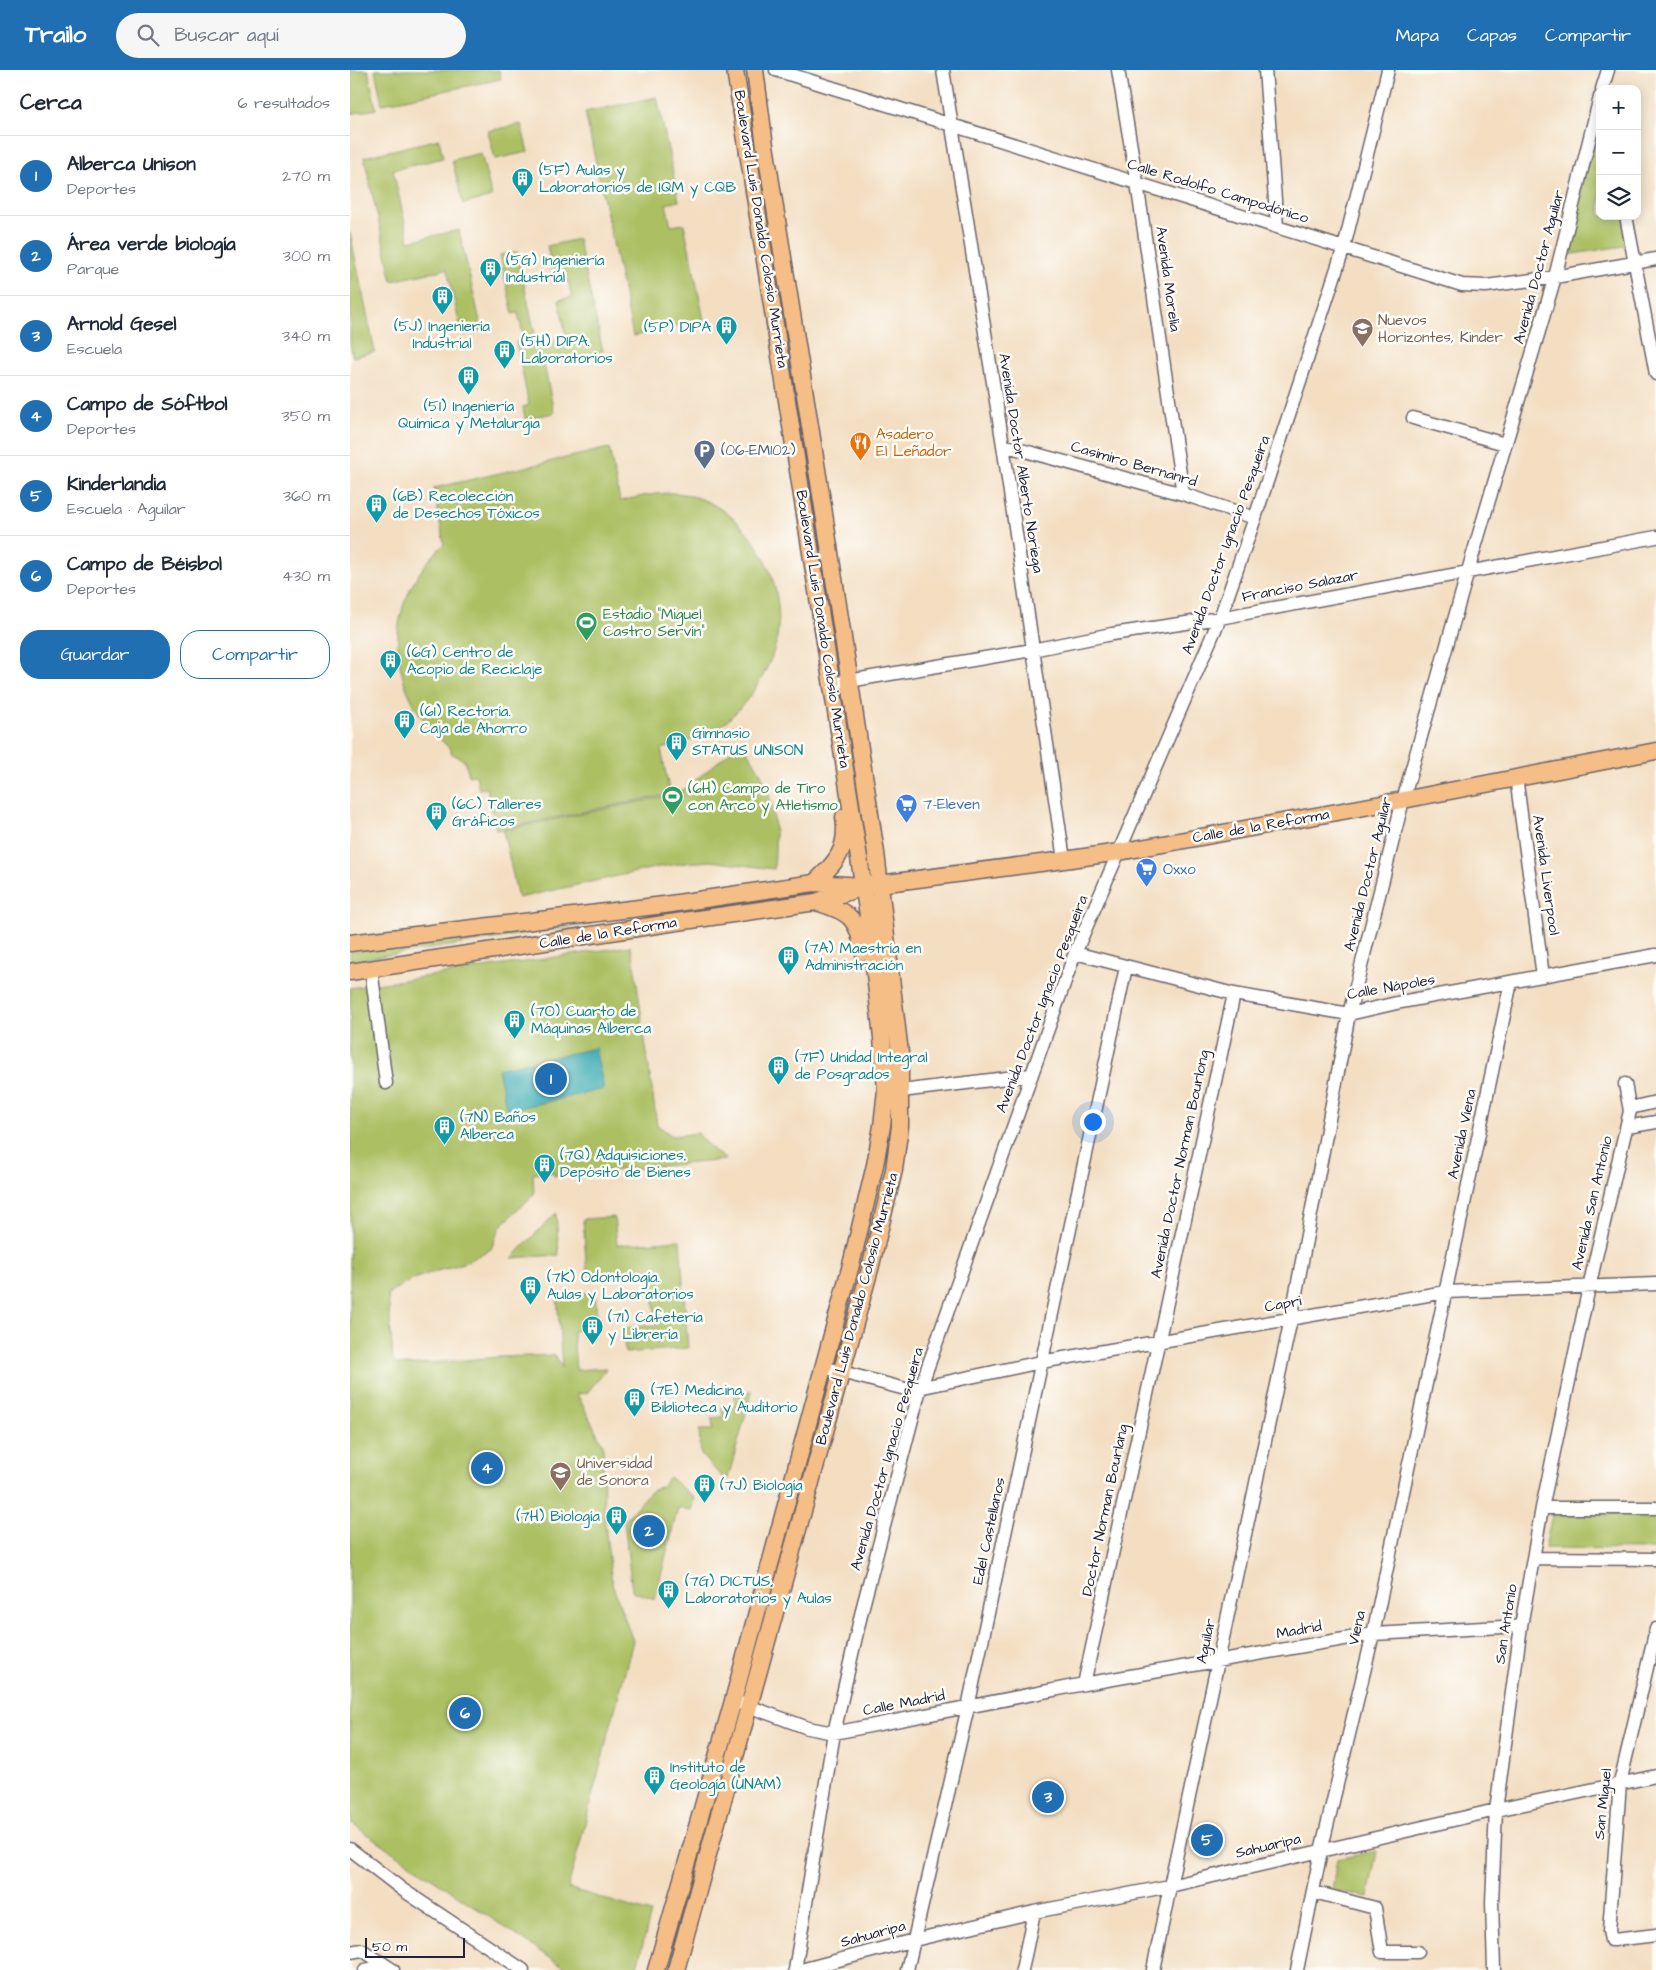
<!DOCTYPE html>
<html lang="es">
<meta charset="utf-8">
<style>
body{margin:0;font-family:"Architects Daughter",sans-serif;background:#f6f6f7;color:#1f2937}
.controls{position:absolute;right:15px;top:15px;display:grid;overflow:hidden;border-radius:10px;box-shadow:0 2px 12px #0003}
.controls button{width:45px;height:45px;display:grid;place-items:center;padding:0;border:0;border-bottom:1px solid #e0e1e3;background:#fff;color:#1f2937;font:25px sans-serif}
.scale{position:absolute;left:15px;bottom:12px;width:100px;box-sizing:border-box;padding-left:5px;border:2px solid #22223b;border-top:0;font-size:14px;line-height:18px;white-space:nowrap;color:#22223b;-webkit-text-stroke:4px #fdfcf7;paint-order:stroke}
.you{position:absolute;left:742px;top:1051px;width:18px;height:18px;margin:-12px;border:4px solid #fff;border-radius:50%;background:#1a73e8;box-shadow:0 0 0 8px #1a73e833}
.badge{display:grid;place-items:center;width:32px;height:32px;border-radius:50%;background:#1f6fb2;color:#fff;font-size:16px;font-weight:700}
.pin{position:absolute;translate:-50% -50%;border:2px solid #fff;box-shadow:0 1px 5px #0006}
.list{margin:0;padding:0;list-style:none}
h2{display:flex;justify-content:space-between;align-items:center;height:65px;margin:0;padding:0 20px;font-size:21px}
h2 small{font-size:16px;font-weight:400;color:#747a83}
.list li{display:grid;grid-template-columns:32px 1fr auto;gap:15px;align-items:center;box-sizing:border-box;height:80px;padding:0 20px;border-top:1px solid #e0e1e3}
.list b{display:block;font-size:19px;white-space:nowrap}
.list p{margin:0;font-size:16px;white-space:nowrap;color:#747a83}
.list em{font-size:16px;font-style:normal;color:#747a83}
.actions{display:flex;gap:10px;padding:15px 20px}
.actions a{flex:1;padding:11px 0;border:1px solid #1f6fb2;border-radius:20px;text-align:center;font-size:18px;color:#1f6fb2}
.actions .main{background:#1f6fb2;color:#fff}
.icon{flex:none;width:28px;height:28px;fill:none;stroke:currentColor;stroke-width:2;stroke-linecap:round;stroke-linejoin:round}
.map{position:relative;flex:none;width:1306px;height:1900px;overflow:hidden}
header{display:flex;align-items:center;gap:30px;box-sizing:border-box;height:70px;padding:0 25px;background:#1f6fb2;color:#fff}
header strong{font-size:24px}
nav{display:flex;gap:28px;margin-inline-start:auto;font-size:18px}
.search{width:350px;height:45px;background:#f6f6f7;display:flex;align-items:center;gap:12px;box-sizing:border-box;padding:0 18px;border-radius:28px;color:#747a83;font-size:19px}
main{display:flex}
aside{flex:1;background:#fff}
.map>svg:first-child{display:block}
.green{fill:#acc064;stroke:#677150}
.water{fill:#39abb2;stroke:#2e6676}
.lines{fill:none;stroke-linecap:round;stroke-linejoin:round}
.minor-casing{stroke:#6b646a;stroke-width:15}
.major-casing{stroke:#6b646a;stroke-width:19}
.minor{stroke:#fff;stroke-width:12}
.major{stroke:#f6be87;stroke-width:16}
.labels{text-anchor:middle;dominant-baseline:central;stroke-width:5;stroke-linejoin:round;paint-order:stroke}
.culture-label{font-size:15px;fill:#0d838f;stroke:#fdfcf7;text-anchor:start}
.street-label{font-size:15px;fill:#22223b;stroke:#fdfcf7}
.education-label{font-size:15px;fill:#785e54;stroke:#fdfcf7;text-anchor:start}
.food-label{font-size:15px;fill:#c56008;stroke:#fdfcf7;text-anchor:start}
.service-label{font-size:15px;fill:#4e5e75;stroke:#fdfcf7;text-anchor:start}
.leisure-label{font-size:15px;fill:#27864d;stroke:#fdfcf7;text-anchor:start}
.shop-label{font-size:15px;fill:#366cbe;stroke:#fdfcf7;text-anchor:start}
</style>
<header>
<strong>Trailo</strong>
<div class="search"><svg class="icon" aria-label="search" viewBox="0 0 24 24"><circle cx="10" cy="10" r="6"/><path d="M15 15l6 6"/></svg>Buscar aquí</div>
<nav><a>Mapa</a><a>Capas</a><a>Compartir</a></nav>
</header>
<main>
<aside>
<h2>Cerca<small>6 resultados</small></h2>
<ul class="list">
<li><span class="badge">1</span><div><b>Alberca Unison</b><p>Deportes</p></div><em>270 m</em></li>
<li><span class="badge">2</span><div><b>Área verde biología</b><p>Parque</p></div><em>300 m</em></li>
<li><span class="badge">3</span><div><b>Arnold Gesel</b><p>Escuela</p></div><em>340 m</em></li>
<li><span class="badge">4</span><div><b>Campo de Sóftbol</b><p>Deportes</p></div><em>350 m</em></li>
<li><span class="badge">5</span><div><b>Kinderlandia</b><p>Escuela · Aguilar</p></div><em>360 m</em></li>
<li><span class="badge">6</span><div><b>Campo de Béisbol</b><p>Deportes</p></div><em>430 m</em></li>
</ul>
<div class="actions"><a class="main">Guardar</a><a>Compartir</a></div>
</aside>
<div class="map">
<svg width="1306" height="1900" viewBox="0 0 1306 1900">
<rect width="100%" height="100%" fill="#fdfcf7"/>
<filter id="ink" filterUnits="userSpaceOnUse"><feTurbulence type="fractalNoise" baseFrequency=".02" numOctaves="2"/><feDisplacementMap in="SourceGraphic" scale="10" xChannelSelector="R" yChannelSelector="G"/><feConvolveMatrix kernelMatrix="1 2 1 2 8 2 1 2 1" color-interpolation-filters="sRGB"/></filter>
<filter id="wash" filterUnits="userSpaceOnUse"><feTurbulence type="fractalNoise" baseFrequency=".0096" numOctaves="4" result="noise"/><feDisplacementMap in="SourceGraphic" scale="20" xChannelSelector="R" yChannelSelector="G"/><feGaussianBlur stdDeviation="1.12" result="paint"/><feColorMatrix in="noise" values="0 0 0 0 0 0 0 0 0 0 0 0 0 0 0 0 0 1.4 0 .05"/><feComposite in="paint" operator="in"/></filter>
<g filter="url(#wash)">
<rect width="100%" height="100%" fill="#f3dec2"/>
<!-- green -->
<path class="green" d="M0,0H18L26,39L0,44Z
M25,0H149L151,9L32,34Z
M307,27L329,131L316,134L321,156L334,154L354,250L283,266L235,42Z
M1250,44V146H1274L1280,175L1210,186Z
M171,54L178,82L145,89L138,61Z
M89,69L93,88L43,100L59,171L109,160L132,260L112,265L97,199L42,211L14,87Z
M131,83L142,127L113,134L102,90Z
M0,163L25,282L3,287L0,274Z
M228,169L253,281L194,294L204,343L175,349L173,337L179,335L166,272L174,270L168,243L163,244L150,185L167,182L187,274L216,267L209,230L222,227L218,211L205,213L197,176Z
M259,378L270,431C293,426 319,419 342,426C406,444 445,523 422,586C413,610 397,633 377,651C361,665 332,674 311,679L320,724L146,760L137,718L129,719L126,705L119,706L115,691L101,683V679C56,643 33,579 58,524C66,505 79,489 94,474L84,418Z
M391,673C423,713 428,749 424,799L360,791L336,793L309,797L168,828L153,760L313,727L333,720Z
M241,852V854L0,891V882Z
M280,876L283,886L307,1055L322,1066L348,1063L354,1072L376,1090L204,1106V1102L183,1104L184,1124L150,1157L141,1179C132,1183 123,1189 113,1193C83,1203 65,1205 38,1224L43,1291L46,1294L58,1295L148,1287L204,1285L212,1298L207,1225L245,1222L248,1258L223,1261L226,1300L257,1298L237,1323L227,1324L253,1375L254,1445L262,1514L283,1571L218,1818L301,1843L286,1900H218L0,1753V918Z
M206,1143L209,1185L162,1188Z
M264,1147L267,1175L330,1170L338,1278L275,1283L273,1258L306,1255L301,1199L237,1204L233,1149Z
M402,1321L377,1412L351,1385L349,1360H363L362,1348L373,1347L372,1336L385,1335V1322Z
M319,1407L344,1428L341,1440L328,1438L305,1529L282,1521L274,1452L298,1423L313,1415Z
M1306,1444V1479L1195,1478L1202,1445Z
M1027,1781L1018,1827L982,1820L987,1789Z"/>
<!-- water -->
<path class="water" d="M245,978L254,1019L157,1041L148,999Z"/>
</g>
<g filter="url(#ink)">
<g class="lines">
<defs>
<path id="minor" d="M426,0L1112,215L1136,216L1205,207L1306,189
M593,0L653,375L714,790
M768,0L787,113L833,424
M915,0L927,156
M1252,19L1258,0
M1276,146L1306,304
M1063,348L1155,374
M653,375L833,424L905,448
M481,614L682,580L762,564L870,548L1306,467
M1166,707L1193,906
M725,883L884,924L999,944L1051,932L1306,885
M21,899L36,1013
M551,1021L681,1005
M1280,1038L1306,1032
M1277,1057L1306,1052
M473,1297L559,1320L691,1292L1095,1222L1306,1214
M1192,1438H1306
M1183,1488L1306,1489
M1306,1559L1270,1713L1259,1861L1261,1870H1264L1306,1865
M734,1614L884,924
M390,1633L458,1658L484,1663L734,1614L1023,1564L1171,1556
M0,1779L53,1820L173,1900
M964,1822L1025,1838L1032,1882H1068
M0,1882L12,1880L43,1900
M15,1900L36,1896
M445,1900L484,1663L513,1536L570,1319L725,883L870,548L905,448L994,177L1038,0
M451,1900L564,1870L684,1842L820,1816L1146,1740L1306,1706
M557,1900L618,1637L776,897
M672,1900L684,1842
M803,1900L820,1816L941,1249L999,944L1053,730L1118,501L1205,207L1250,27
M947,1900L971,1781L1023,1564L1161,912
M1144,1900L1142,1832L1146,1740L1171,1556L1192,1438L1239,1217L1280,1041L1275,1014"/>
<path id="major" d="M464,813C486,793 499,779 494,747
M466,832C499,842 508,847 513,882
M0,873L314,835L464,813L514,816L714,790L769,782L1053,730L1306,681
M0,902L320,853L466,832L507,819
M306,1900L383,1631L502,1191L525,1095L532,1056L536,1020L532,968L520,858L385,0
M326,1900L520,1199L544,1100L550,1056V983L526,783L473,437L414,69L405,0"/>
</defs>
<!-- minor casing -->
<use href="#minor" class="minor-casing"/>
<!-- major casing -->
<use href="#major" class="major-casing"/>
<!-- minor -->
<use href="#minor" class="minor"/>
<!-- major -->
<use href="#major" class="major"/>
</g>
</g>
<!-- icons -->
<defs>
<symbol id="building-pin" viewBox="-11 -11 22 30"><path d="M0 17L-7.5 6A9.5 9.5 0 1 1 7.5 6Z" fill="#0f9aa8" stroke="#fdfcf7"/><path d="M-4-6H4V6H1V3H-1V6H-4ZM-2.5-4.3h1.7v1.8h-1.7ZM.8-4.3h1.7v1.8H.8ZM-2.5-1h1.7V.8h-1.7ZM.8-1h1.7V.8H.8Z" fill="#fff"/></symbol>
<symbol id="school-pin" viewBox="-11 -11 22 30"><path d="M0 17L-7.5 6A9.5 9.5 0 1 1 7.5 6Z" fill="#8d6e63" stroke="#fdfcf7"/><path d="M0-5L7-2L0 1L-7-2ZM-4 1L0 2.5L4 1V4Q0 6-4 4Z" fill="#fff"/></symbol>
<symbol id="restaurant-pin" viewBox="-11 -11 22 30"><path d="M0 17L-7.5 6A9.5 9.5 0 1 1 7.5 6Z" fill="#e8710a" stroke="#fdfcf7"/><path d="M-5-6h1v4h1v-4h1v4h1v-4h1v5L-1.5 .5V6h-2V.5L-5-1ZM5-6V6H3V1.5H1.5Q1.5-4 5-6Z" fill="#fff"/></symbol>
<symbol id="parking-pin" viewBox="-11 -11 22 30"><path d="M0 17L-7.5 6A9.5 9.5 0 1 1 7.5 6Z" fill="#5c6f8a" stroke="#fdfcf7"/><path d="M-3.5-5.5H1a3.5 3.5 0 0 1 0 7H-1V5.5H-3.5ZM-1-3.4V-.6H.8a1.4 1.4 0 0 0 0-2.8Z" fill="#fff"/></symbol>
<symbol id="stadium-pin" viewBox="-11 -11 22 30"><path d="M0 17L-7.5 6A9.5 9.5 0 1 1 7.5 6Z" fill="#2e9e5b" stroke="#fdfcf7"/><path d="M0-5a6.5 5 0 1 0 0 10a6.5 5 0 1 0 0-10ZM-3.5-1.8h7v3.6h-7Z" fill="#fff"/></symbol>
<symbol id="supermarket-pin" viewBox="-11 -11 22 30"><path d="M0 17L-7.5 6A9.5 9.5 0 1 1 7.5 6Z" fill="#3f7fe0" stroke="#fdfcf7"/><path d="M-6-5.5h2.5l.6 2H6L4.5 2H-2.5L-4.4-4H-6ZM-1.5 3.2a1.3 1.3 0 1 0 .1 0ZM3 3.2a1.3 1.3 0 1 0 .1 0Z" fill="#fff"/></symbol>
<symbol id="university-pin" viewBox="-11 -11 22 30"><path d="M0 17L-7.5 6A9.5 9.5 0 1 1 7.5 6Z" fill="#8d6e63" stroke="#fdfcf7"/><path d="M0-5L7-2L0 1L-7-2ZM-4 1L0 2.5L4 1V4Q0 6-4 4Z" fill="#fff"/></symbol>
</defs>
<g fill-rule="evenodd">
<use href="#building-pin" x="160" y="96" width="25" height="34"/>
<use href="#building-pin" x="128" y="186" width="25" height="34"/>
<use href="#building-pin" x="80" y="214" width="25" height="34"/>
<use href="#building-pin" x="364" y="244" width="25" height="34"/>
<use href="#school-pin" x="1000" y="246" width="25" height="34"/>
<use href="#building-pin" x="142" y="268" width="25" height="34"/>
<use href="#building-pin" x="106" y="294" width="25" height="34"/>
<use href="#restaurant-pin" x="498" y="360" width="25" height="34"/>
<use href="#parking-pin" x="342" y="368" width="25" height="34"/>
<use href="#building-pin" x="14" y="422" width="25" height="34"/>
<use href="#stadium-pin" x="224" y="540" width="25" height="34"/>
<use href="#building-pin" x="28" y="578" width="25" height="34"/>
<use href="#building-pin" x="42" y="638" width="25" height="34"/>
<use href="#building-pin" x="314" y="660" width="25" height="34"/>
<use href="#stadium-pin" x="310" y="714" width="25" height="34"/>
<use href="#supermarket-pin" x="544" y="722" width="25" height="34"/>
<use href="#building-pin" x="74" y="730" width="25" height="34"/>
<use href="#supermarket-pin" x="784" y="786" width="25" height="34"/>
<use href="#building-pin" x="426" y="874" width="25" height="34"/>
<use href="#building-pin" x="152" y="938" width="25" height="34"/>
<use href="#building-pin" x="416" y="984" width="25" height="34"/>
<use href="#building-pin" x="82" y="1044" width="25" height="34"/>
<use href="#building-pin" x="182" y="1082" width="25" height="34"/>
<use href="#building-pin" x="168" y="1204" width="25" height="34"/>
<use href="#building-pin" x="230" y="1244" width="25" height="34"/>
<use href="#building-pin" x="272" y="1316" width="25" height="34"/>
<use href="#university-pin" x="198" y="1390" width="25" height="34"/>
<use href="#building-pin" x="342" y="1402" width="25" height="34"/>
<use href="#building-pin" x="254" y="1434" width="25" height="34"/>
<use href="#building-pin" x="306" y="1508" width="25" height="34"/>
<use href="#building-pin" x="292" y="1694" width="25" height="34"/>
</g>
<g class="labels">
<!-- culture labels -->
<g class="culture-label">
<text x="189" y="100">(5F) Aulas y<tspan x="189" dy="17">Laboratorios de IQM y CQB</tspan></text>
<text x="156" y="190">(5G) Ingeniería<tspan x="156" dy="17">Industrial</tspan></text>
<text x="92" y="256" text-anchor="middle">(5J) Ingeniería<tspan x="92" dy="17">Industrial</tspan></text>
<text x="361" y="257" text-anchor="end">(5P) DIPA</text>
<text x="171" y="271">(5H) DIPA.<tspan x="171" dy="17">Laboratorios</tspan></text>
<text x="119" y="336" text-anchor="middle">(5I) Ingeniería<tspan x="119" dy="17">Química y Metalurgia</tspan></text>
<text x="43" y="426">(6B) Recolección<tspan x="43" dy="17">de Desechos Tóxicos</tspan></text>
<text x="57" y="582">(6G) Centro de<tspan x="57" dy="17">Acopio de Reciclaje</tspan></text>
<text x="70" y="641">(6I) Rectoría.<tspan x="70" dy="17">Caja de Ahorro</tspan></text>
<text x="342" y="663">Gimnasio<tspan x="342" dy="17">STATUS UNISON</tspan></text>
<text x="102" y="734">(6C) Talleres<tspan x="102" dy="17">Gráficos</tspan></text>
<text x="455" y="878">(7A) Maestría en<tspan x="455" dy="17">Administración</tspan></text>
<text x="181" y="941">(7O) Cuarto de<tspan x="181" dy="17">Máquinas Alberca</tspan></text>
<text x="445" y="987">(7F) Unidad Integral<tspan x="445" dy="17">de Posgrados</tspan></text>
<text x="110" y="1047">(7N) Baños<tspan x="110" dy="17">Alberca</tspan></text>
<text x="210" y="1085">(7Q) Adquisiciones.<tspan x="210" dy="17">Depósito de Bienes</tspan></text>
<text x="197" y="1207">(7K) Odontología.<tspan x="197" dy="17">Aulas y Laboratorios</tspan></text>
<text x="258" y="1247">(7I) Cafetería<tspan x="258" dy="17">y Librería</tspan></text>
<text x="301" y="1320">(7E) Medicina,<tspan x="301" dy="17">Biblioteca y Auditorio</tspan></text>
<text x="370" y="1415">(7J) Biología</text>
<text x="250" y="1446" text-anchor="end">(7H) Biología</text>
<text x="335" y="1511">(7G) DICTUS.<tspan x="335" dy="17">Laboratorios y Aulas</tspan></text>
<text x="320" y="1697">Instituto de<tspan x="320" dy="17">Geología (UNAM)</tspan></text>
</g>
<!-- street labels -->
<g class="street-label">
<text transform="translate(868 121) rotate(17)">Calle Rodolfo Campodónico</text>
<text transform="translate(411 159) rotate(81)">Boulevard Luis Donaldo Colosio Murrieta</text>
<text transform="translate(1189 197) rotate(-75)">Avenida Doctor Aguilar</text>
<text transform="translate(818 209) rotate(82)">Avenida Morelia</text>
<text transform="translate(671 393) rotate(81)">Avenida Doctor Alberto Noriega</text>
<text transform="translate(784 394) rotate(16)">Casimiro Bernanrd</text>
<text transform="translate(876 475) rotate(-70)">Avenida Doctor Ignacio Pesqueira</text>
<text transform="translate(950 516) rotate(-11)">Franciso Salazar</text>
<text transform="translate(473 559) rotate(81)">Boulevard Luis Donaldo Colosio Murrieta</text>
<text transform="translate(911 756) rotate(-10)">Calle de la Reforma</text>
<text transform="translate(1018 804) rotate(-76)">Avenida Doctor Aguilar</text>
<text transform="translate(1196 805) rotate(82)">Avenida Liverpool</text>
<text transform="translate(258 863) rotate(-9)">Calle de la Reforma</text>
<text transform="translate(1041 917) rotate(-10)">Calle Nápoles</text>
<text transform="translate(692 934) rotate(-69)">Avenida Doctor Ignacio Pesqueira</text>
<text transform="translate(1112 1064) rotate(-78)">Avenida Viena</text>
<text transform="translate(830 1094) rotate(-78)">Avenida Doctor Norman Bourlong</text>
<text transform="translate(1242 1133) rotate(-77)">Avenida San Antonio</text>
<text transform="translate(933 1234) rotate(-10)">Capri</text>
<text transform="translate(507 1239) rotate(-75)">Boulevard Luis Donaldo Colosio Murrieta</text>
<text transform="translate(537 1389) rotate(-74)">Avenida Doctor Ignacio Pesqueira</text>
<text transform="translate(755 1440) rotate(-78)">Doctor Norman Bourlang</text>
<text transform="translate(639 1461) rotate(-78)">Edel Castellanos</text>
<text transform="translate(1156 1554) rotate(-81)">San Antonio</text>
<text transform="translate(1007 1558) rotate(-77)">Viena</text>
<text transform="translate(949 1560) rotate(-10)">Madrid</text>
<text transform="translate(856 1571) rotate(-78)">Aguilar</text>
<text transform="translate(554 1633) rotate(-11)">Calle Madrid</text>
<text transform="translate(1253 1734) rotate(-84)">San Miguel</text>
<text transform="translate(918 1776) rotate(-13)">Sahuaripa</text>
<text transform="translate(523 1864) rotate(-15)">Sahuaripa</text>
</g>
<!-- education labels -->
<g class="education-label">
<text x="1028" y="250">Nuevos<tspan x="1028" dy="17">Horizontes, Kinder</tspan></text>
<text x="227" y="1393">Universidad<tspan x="227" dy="17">de Sonora</tspan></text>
</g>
<!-- food labels -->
<g class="food-label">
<text x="526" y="364">Asadero<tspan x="526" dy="17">El Leñador</tspan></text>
</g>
<!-- service labels -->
<g class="service-label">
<text x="371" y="380">(06-EM102)</text>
</g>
<!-- leisure labels -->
<g class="leisure-label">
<text x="253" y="544">Estadio "Miguel<tspan x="253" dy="17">Castro Servín"</tspan></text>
<text x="338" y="718">(6H) Campo de Tiro<tspan x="338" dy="17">con Arco y Atletismo</tspan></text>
</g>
<!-- shop labels -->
<g class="shop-label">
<text x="573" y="734">7-Eleven</text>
<text x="813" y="799">Oxxo</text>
</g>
</g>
</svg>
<div class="controls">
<button>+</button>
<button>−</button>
<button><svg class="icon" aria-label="layers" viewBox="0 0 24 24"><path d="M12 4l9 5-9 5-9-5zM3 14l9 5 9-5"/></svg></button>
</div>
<div class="scale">50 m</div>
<div class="you"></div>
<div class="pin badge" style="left:201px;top:1009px">1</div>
<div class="pin badge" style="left:299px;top:1461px">2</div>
<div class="pin badge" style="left:698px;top:1727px">3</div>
<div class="pin badge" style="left:137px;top:1398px">4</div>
<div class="pin badge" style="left:857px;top:1770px">5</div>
<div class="pin badge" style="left:115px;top:1643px">6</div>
</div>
</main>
